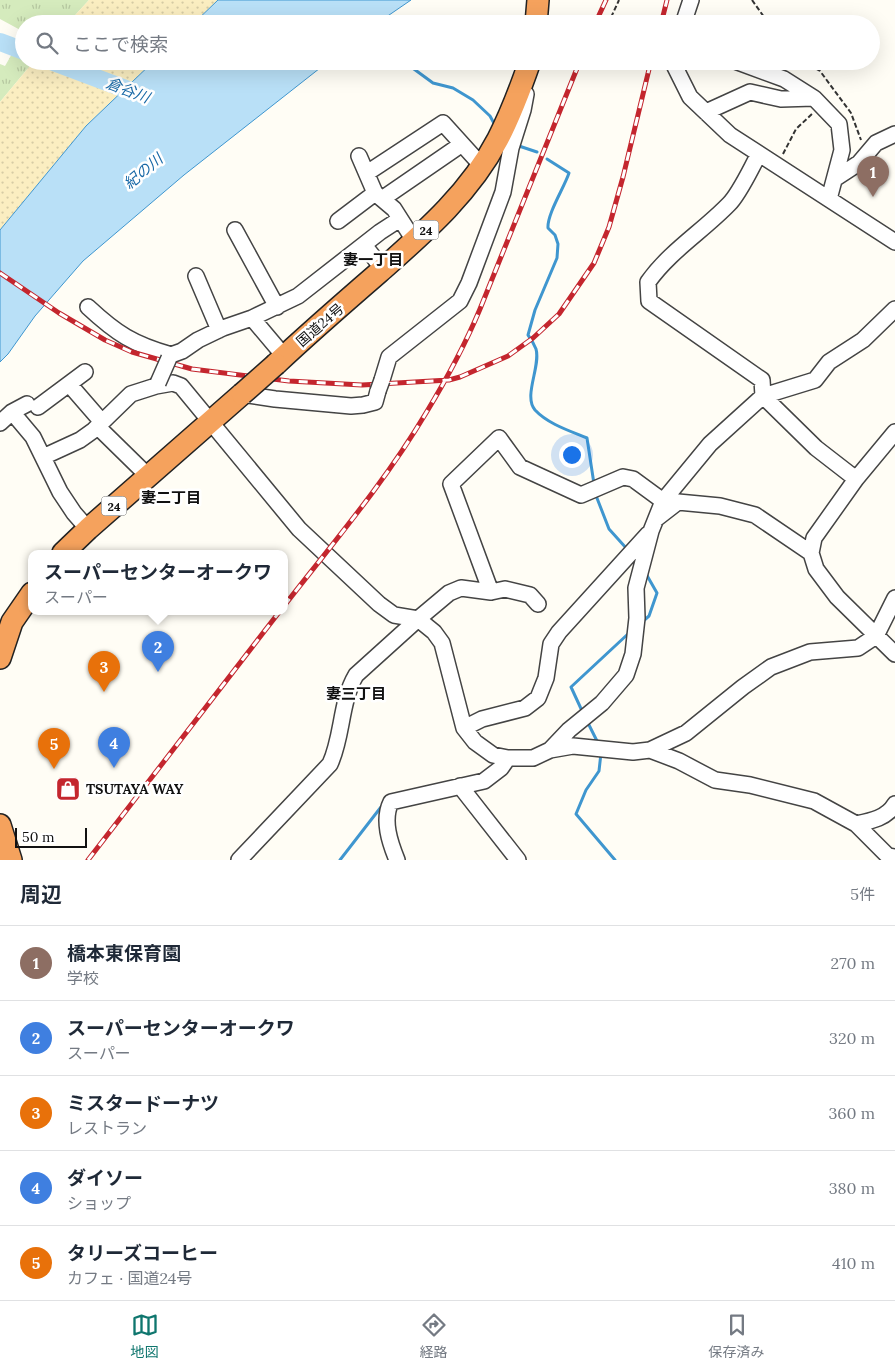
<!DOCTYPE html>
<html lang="ja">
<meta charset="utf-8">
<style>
body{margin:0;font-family:Lora,"Noto Sans JP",serif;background:#f2f2f3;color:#1f2937}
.scale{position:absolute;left:15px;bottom:12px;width:72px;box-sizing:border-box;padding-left:5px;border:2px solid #111;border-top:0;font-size:14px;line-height:18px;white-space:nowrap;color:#111;-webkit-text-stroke:4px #fff;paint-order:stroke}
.you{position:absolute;left:571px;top:454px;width:18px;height:18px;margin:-12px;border:4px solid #fff;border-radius:50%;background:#1a73e8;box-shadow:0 0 0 8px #1a73e833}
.badge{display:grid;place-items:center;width:32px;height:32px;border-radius:50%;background:#0f766e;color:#fff;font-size:16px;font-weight:700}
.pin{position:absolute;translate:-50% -41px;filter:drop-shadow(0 1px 2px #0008)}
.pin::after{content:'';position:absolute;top:26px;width:18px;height:15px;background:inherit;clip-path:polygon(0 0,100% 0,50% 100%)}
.popup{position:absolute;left:28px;top:550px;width:260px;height:65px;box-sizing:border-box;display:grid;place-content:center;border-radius:10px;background:#fff;filter:drop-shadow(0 1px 4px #0005);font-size:16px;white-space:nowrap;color:#747a83}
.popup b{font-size:19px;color:#1f2937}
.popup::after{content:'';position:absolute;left:50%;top:100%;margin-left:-10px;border:10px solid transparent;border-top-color:#fff}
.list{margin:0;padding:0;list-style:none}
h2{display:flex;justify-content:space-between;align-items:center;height:65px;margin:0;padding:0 20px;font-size:21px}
h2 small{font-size:16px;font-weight:400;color:#747a83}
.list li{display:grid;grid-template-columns:32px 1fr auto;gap:15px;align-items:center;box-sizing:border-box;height:75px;padding:0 20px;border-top:1px solid #e0e1e3}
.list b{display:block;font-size:19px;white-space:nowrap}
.list p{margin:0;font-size:16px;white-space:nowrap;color:#747a83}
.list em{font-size:16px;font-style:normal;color:#747a83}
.icon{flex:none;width:28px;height:28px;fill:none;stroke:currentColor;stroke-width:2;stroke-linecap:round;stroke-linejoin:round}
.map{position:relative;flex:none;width:895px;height:860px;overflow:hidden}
.search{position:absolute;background:#fff;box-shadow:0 5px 20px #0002;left:15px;right:15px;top:15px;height:55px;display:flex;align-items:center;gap:12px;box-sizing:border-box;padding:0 18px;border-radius:28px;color:#747a83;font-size:19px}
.sheet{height:440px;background:#fff}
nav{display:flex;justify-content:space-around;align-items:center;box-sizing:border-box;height:70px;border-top:1px solid #e0e1e3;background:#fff;font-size:14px;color:#747a83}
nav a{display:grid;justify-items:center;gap:2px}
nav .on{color:#0f766e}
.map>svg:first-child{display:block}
.grass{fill:url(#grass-tufts)}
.sand{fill:url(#sand-dots)}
.water{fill:#b9e0f7;stroke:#3f96cf}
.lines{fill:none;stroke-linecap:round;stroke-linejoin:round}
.stream{stroke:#3f96cf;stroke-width:3}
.river{stroke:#b9e0f7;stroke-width:18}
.minor-casing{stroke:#444;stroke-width:18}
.highway-casing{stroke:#222;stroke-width:24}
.path{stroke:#333;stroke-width:2;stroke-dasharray:5 2.5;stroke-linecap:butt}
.minor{stroke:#fff;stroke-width:15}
.highway{stroke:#f5a25d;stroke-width:21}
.rail-casing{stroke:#c4262e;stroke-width:5}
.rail{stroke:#fff;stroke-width:3;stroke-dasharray:9;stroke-linecap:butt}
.minor-bridge-casing{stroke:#444;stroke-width:18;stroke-linecap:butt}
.highway-bridge-casing{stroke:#222;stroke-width:24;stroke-linecap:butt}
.minor-bridge{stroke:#fff;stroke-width:15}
.highway-bridge{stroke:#f5a25d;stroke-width:21}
.labels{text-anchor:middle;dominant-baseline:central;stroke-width:5;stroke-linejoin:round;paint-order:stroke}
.shield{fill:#fff;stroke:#585858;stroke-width:1}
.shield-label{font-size:12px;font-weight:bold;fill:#111}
.street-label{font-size:14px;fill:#111;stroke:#fff}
.poi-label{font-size:14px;font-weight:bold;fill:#111;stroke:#fff;text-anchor:start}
.water-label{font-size:15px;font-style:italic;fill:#1768a6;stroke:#fff}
.neighbourhood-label{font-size:15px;font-weight:bold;fill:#111;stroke:#fff}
</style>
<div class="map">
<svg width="895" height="860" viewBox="0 0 895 860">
<defs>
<pattern id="grass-tufts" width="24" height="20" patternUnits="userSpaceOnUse" patternTransform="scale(1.25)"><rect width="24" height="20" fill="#d5ebbd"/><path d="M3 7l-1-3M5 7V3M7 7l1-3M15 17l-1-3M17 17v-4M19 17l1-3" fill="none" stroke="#b6c8a1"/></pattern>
<pattern id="sand-dots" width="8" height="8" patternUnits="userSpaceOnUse" patternTransform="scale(1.25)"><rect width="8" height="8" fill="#fbeec1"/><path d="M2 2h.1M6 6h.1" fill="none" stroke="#d6cba5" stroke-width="1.8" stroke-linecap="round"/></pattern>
</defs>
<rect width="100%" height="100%" fill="#fffdf5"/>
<!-- grass -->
<path class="grass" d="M0,0H89L67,24H24V32L0,19Z
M24,33V61H34L0,102V64L5,66Z"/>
<!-- sand -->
<path class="sand" d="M89,0H218L193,24H67Z
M34,61H154L86,126L0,230V102Z"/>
<!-- water -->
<path class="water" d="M218,0H411L376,24H193Z
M154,61H329L184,175L83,261L35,316L8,354L0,362V230L86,126Z"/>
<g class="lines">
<!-- stream -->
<path class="stream" d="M403,61L433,83L453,88L473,100L490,116L496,127
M516,145L537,152
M547,159L569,173C564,188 547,214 548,228L555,235L558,244L557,258L535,310L528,335C531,339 534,344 536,349C541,366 523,396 535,410C548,424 570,431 587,438L594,484
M595,493L609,529L627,549
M641,623L649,616L657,593L645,572
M583,713L571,687L629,633
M587,721L598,743
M601,753L599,771L586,790L576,814L615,860
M340,860L381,807"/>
<!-- river -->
<path class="river" d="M0,42L24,51
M51,61L147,97"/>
<defs>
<path id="minor" d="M683,24L691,0
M674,61L675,67L690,97L730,135L895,242
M735,61L784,79L814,98
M706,112L750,92L781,99L814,98L839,124L842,150L829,199
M759,154C751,168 740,193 729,204C703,231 670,251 648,282L649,301L762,380L763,396L816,448L856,479
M359,156L375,193L394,209L415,242
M367,173L443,123L481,165
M836,178L859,163L876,143L895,134
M382,199L462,144
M338,221L375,193
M235,230L277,307
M364,245L383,269
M196,276L219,330
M88,307C117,334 133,344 171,355
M252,318L298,296L380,232L400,219
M169,358L171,355L182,351L198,340L223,328L252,318L284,356
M382,380L389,357L460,301L469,283L503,192L511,148L523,110L526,94
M158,383L156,386L173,383L181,386L299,529L379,604L394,615L418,619L434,632L442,643L464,728L475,742L493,755L508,758H533L550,750L569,730L602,703L626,675L633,654L637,618L636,588L651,531L663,501L633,479L623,477L581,495L520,467L499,438L451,484L491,592
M69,384L102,422
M242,394L275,399L351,406L363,405L375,402L378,391
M38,407L85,372
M12,412L33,437L60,492L74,513L88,529
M0,423L12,412L27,404
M98,427L148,476
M895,432L856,479L814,538L811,553L816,569L837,597L895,654
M43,457L80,440L94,430L131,394L156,386
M663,501L710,444L763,396L815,380L829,362L863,340L895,309
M656,519L678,502L720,506L755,515L811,553
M464,728L482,719L525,708L538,698L546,678L551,644L559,632L648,534
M550,750L573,746L633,752L650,750L686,733L743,687L771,667L810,652L858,648L876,636L895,598
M650,750L679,761L715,780L750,785L814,801L856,824L888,856L895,857
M460,786L518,860
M856,824C871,821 887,818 895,804
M239,860L330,764C343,736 340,702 356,675L418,619L449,593L461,588L491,592L505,589L530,595L538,604
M397,860C390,843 382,820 391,802L484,781L501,768L508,758"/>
<path id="highway" d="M536,24L538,0
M276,364C311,331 347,300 384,268C427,230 471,191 498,139C511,114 521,87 530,61
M63,553L88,529L242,394
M0,658L12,622L32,593
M0,825L11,860"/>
</defs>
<!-- minor casing -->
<use href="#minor" class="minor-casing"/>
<!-- highway casing -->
<use href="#highway" class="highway-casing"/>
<!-- path -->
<path class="path" d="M752,0L769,24
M608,24L619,0
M803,61L820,71L851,113L861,140
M589,66L591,61
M783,154L796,129L812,114"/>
<!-- minor -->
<use href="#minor" class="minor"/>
<!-- highway -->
<use href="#highway" class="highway"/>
<defs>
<path id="rail" d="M595,24L606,0
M661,24L667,0
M0,273L59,313L105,340L132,352L192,369L289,381L362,385L449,380L460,377L508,356L533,338L559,314L594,263L609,227L623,177L651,61
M284,606C333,543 385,482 426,413C446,380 465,345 480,309L580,61
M88,860L280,611"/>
</defs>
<!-- rail casing -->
<use href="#rail" class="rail-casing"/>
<!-- rail -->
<use href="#rail" class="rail"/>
<defs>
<path id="minor-bridge" d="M158,383L169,358
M378,391L382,380"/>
<path id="highway-bridge" d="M242,394L276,364"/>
</defs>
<!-- minor-bridge casing -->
<use href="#minor-bridge" class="minor-bridge-casing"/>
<!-- highway-bridge casing -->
<use href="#highway-bridge" class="highway-bridge-casing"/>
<!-- minor-bridge -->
<use href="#minor-bridge" class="minor-bridge"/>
<!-- highway-bridge -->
<use href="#highway-bridge" class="highway-bridge"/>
</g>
<!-- icons -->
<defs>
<symbol id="shop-square" viewBox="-11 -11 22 22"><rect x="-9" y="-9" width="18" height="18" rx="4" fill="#c4262e" stroke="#fff"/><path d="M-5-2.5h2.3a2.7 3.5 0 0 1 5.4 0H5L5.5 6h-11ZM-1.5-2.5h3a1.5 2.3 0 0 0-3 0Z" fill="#fff"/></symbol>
</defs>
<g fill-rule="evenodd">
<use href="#shop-square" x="54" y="775" width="28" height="28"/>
</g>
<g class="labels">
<!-- shield labels -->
<g class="shield">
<rect x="413.5" y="220.5" width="25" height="19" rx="4"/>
<rect x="101.5" y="496.5" width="25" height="19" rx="4"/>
</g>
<g class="shield-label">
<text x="426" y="230">24</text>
<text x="114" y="506">24</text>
</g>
<!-- street labels -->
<g class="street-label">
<text transform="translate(320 325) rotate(-41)">国道24号</text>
</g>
<!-- poi labels -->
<g class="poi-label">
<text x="86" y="789">TSUTAYA WAY</text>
</g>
<!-- water labels -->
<g class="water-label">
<text transform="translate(128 90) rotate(21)">倉谷川</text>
<text transform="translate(143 171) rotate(-40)">紀の川</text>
</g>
<!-- neighbourhood labels -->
<g class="neighbourhood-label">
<text x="373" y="259">妻一丁目</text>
<text x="171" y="497">妻二丁目</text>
<text x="356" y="693">妻三丁目</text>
</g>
</g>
</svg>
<div class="scale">50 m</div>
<div class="you"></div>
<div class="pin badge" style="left:873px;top:197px;background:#8d6e63">1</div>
<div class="pin badge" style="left:158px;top:672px;background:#3f7fe0">2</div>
<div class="popup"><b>スーパーセンターオークワ</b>スーパー</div>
<div class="pin badge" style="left:104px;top:692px;background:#e8710a">3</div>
<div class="pin badge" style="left:114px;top:768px;background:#3f7fe0">4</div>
<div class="pin badge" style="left:54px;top:769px;background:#e8710a">5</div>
<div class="search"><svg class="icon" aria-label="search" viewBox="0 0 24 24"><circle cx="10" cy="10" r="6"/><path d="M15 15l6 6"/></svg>ここで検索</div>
</div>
<section class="sheet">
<h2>周辺<small>5件</small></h2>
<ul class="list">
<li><span class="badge" style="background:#8d6e63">1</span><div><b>橋本東保育園</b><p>学校</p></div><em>270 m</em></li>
<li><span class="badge" style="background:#3f7fe0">2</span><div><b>スーパーセンターオークワ</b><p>スーパー</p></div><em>320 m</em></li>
<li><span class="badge" style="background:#e8710a">3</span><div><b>ミスタードーナツ</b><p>レストラン</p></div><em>360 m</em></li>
<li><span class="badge" style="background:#3f7fe0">4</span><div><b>ダイソー</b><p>ショップ</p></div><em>380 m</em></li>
<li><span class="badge" style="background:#e8710a">5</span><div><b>タリーズコーヒー</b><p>カフェ · 国道24号</p></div><em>410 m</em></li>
</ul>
</section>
<nav>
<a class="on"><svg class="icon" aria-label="map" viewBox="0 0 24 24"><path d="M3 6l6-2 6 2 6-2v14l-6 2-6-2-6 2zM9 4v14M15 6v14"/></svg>地図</a>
<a><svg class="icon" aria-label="directions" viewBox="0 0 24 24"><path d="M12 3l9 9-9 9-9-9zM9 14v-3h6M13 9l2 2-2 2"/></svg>経路</a>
<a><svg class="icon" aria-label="saved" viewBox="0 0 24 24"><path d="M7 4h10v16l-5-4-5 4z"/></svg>保存済み</a>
</nav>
